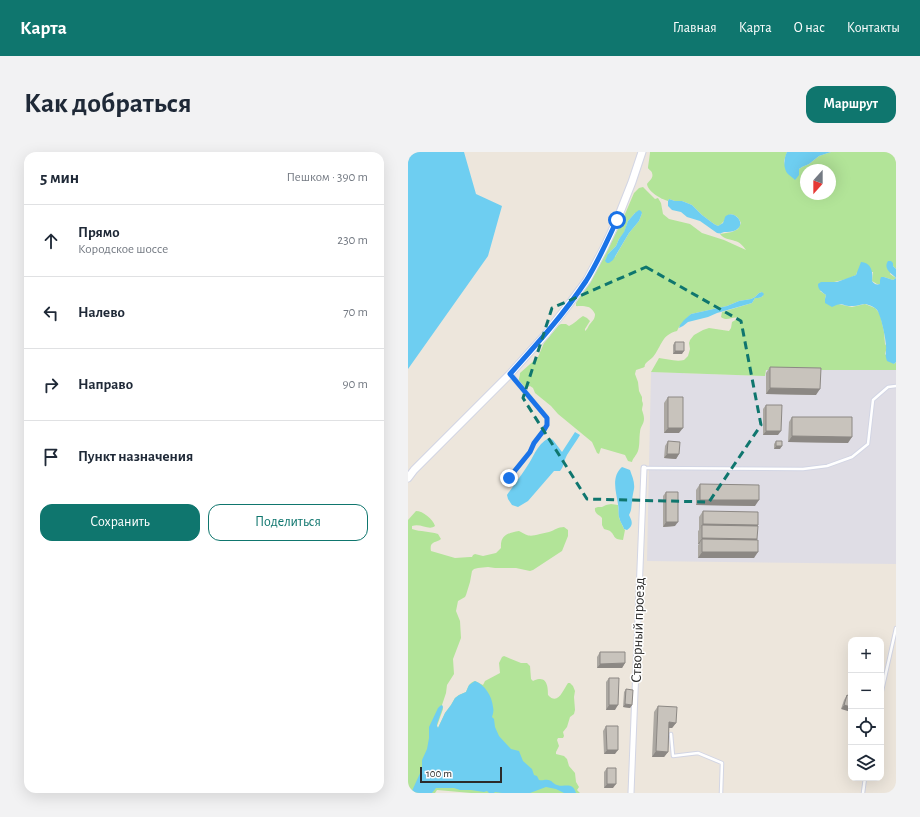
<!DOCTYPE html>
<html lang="ru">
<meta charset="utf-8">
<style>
body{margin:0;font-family:"Alegreya Sans",sans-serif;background:#f2f2f3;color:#1f2937}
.controls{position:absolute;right:12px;bottom:12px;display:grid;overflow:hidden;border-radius:8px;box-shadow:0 4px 16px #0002}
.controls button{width:36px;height:36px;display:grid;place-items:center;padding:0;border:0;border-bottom:1px solid #e0e1e3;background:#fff;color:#1f2937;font:20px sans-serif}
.compass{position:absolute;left:392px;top:12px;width:36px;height:36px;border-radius:50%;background:#fff;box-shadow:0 4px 16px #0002;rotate:201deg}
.scale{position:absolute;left:12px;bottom:10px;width:82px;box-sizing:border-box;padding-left:4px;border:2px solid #2b2b2b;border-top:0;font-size:11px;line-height:14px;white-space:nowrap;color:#2b2b2b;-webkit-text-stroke:3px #fff;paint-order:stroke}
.stop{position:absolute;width:12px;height:12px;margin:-9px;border:3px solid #1a73e8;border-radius:50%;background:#fff}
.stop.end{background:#1a73e8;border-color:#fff;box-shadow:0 1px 4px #0008}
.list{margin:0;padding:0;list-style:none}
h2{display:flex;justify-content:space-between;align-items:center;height:52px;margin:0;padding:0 16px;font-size:17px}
h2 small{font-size:13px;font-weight:400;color:#747a83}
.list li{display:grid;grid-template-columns:26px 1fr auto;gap:12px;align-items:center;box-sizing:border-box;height:72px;padding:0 16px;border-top:1px solid #e0e1e3}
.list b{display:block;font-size:15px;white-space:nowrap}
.list p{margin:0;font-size:13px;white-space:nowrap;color:#747a83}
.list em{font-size:13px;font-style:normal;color:#747a83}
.actions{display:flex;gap:8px;padding:12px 16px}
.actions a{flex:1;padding:9px 0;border:1px solid #0f766e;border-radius:12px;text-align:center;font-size:14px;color:#0f766e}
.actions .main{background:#0f766e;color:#fff}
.icon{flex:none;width:22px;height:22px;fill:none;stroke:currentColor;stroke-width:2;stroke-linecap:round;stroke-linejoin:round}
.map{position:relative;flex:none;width:488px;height:641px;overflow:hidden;border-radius:12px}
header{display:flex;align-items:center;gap:24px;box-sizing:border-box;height:56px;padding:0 20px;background:#0f766e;color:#fff}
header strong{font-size:19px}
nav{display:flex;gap:22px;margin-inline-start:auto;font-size:14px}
.intro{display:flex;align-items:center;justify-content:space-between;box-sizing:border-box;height:96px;padding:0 24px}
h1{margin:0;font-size:28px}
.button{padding:10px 18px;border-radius:12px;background:#0f766e;color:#fff;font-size:14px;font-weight:700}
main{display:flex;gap:24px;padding:0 24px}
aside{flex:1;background:#fff;border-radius:12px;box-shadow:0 4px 16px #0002}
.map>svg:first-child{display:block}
.industrial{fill:#dfdde5}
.green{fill:#b2e498;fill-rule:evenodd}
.water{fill:#6ecef1}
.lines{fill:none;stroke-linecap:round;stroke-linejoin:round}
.service-casing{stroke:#d2d5e4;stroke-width:4.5}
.minor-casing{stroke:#d2d5e4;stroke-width:7}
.secondary-casing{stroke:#d2d5e4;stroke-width:9}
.service{stroke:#fff;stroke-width:2.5}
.minor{stroke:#fff;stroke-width:5}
.secondary{stroke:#fff;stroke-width:7}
.wall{fill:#aca8a2}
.shaded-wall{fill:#8c8884}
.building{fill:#c8c3bc;stroke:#8c8884}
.route{stroke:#1a73e8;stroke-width:5}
.marked{fill:none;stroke:#0f766e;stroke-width:3;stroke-dasharray:8 5;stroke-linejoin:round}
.labels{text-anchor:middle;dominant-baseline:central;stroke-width:3;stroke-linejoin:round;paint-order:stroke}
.street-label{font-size:15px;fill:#2b2b2b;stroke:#fff}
</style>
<header>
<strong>Карта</strong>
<nav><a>Главная</a><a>Карта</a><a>О нас</a><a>Контакты</a></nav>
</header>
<div class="intro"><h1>Как добраться</h1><a class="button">Маршрут</a></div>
<main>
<aside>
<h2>5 мин<small>Пешком · 390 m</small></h2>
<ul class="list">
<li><svg class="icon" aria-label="ahead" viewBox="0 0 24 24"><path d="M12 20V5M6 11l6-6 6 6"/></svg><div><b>Прямо</b><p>Кородское шоссе</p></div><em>230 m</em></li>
<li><svg class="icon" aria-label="left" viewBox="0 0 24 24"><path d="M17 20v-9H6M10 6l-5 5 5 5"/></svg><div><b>Налево</b></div><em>70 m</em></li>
<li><svg class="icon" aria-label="right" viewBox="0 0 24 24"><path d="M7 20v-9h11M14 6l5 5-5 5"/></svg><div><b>Направо</b></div><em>90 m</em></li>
<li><svg class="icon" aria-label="arrive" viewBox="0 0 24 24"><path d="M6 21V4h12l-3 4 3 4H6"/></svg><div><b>Пункт назначения</b></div></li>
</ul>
<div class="actions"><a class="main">Сохранить</a><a>Поделиться</a></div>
</aside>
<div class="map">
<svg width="488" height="641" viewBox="0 0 488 641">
<rect width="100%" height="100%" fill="#ede6dc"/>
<!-- industrial -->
<path class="industrial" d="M358,218H488V412L239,409L243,220L357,224Z"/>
<!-- green -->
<path class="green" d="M242,0H379L376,9L377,13L391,17L394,15L401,12L411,4L423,0H488V117L485,114L482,122L488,126L485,128L476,125L472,132H469L464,129L465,120H449L448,123L439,127L426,130L412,139L418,143L417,147L430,152L444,155L457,152L467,156L472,162L476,180L477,192L479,195L477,202L486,212L488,210V218H358L357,224L243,220L251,206C259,207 268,210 276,208L280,204L282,197L281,191L282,188L286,183L295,178L301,176L321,179L323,176L324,170L331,166C324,164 319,170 313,165L314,160L344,151L347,146H351L355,144L354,140L351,141L347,145L343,147L331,149L319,154L283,162L271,175L269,179C253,183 254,194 245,205C243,207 240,209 238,211C235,215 239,214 234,216C232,217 230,217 228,218L227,222L230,230L231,239L234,245V249C236,253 234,254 234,258C235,261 236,264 236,267C236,272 232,275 232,280C231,286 232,293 230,299C228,304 225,306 224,310L220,309L217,303L193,296L191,302L189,301L184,290L150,262L143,254L127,241L125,236L122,234C118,236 113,236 111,231C110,228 112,224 112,221L130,205L136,191L151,173L153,172H158L161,174C166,172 170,167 175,164L179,166L182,169L177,177V179C180,177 180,174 182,172C185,168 187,167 187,162C182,152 177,155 168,154V151L193,110L214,69L226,41L231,36L235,35L247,47L250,46L253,51L255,62L261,67L282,72L294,81L316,88L338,98C335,94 332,90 327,89C321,87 316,87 312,82L324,80L330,77L333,71C331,67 330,65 326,63C318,59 318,71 310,74L306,72L294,63L284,53L274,49H267L261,47L260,49C253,47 240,40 239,32C241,29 246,26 244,21C244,19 241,18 240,16C240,15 242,2 242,0ZM398,18H422V42H398ZM227,61H234L231,69L221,81L207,105L200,102L208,94L211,87L216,81L220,69Z
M203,352L210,353L211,366L216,377L217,378L215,388C204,387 208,384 202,379C201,378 198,378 196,377L194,373V366C192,363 186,362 187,356L190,355H194L198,353Z
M8,359C15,359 25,367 27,374C21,379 13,371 4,374V377C13,380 21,379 30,382L33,387C28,391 21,389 23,399L47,406L62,405H64L65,403L67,402L75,404L88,401L93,396C92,383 100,381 111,379C120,384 121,385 132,382C135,381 138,381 141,380C147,378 150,375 156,375L160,378V384L154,399L125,418L122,419L108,416H87L80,415L70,416L66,417L64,419L62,430L58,443L57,445L50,449L48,459L52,469L53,486L45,507L46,522L39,533L38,541L34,553L35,557L29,574L30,576L37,561L43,553L47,546L51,543L58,540C60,535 61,531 67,529L75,533L77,529L92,521L91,511L94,505L96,504L113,511H119L122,514L123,527L125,529C127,528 129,527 131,527C140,526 140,538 140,543C150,554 155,538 160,531H162L165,534L167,539L166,545L167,558L166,562L162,565L159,575L155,580L156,584L155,586H150L149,588L151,594L148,600V602L156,604L159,607L161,614L167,621L168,630L171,635L169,638L172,641H63L29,638L27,641H0V368Z"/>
<!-- water -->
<path class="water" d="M0,0H56L68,42L94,54L80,104L0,217Z
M379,0H423L411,4L401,12L394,15L391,17V23L387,28C385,26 381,23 379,21C375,15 376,6 379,0Z
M261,47L267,49H274L284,53L294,63L306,72L310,74L315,71C315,71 317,66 317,65C324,56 340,71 328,78C324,80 320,80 316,80C310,82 315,82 309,81L292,69L279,65L273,60L264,58L260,54V49Z
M231,58L233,59L234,61L231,69L221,81L205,108L201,111H199L197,109L200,102L208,94L211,87L216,80L220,69L227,61Z
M480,109H483L485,111V114L488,117V210L486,212L479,209C477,203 478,203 478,197C479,191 473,163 469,158C467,155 461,153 458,152C454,152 449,154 445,154C434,155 436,149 424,155L417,151V147L418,143C413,139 410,138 410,132L413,130H429L448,123L453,110C464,111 465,120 464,129C466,132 468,133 472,132V128L473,125H476L485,128L488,126C483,121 475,117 480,109Z
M354,140L356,142C354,146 351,146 347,146L344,151L309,161L300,165L280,170L275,174L271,176L272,173L276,168L283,162L319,154L331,149L343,147L347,145L351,141Z
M167,280L172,283C168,290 163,296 159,303C156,308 156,315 152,319H146L120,349L110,355L104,353L100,347L99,343C105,334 112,325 118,316C126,305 128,293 141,286L145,288L154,300Z
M214,315L222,318C224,324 227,330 226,337C225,342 224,346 224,350C223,356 224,357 221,363C224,369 226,373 219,378L216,377C215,373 212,370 211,365C210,361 211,356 210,352C208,339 203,325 214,315Z
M67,529C77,533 84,544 85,555C86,559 85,562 84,565L86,567L87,575L91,584L103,597L111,599L115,609L124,617L126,623L129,624L131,628C135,629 137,627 140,628C144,628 145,632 149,633C157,636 164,629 168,641H156L148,637L138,635L122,641H94L87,640L86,641H81L79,639L76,640L63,638H52L46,636H28L24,641H3L14,617V608L19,597L21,586V575L30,556L32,554L34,553L35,555L29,572V574L30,576L37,561L43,553L47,546L51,543L58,540L61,533Z"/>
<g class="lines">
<defs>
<path id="service" d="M236,316L395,317L419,314L444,305L460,292L465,248L480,235L488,234
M101,326L122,300L126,291L136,278L139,273V266L103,222
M473,543L488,476
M263,582L265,604L290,601L314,611L313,641
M455,641L457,626"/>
<path id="minor" d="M223,641L236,316"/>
<path id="secondary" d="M0,326L6,318L102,222L137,183L162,151L179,128L196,96L209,68L224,30L234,0"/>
</defs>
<!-- service casing -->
<use href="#service" class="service-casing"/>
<!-- minor casing -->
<use href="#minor" class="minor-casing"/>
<!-- secondary casing -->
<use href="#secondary" class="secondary-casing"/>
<!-- service -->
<use href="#service" class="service"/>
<!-- minor -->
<use href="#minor" class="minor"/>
<!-- secondary -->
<use href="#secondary" class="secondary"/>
</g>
<!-- wall -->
<path class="wall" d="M267,190L274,202H265V193Z
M362,215L408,243L358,242V221Z
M260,245L271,281H256V251Z
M358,253L370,283H355V257Z
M384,265L440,291L380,290L381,270Z
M260,289L271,302L268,307L256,306L257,294Z
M368,289L372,297H366V292Z
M292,332L347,354L288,353V338Z
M258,340L267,374L255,375V344Z
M295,359L350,373L349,374V388L346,406H290V393L291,392H290V379L291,378V365Z
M192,500L217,511L214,516H189V505Z
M201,526L207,558H198V530Z
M218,537L224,553L222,556L215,555L216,540Z
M439,543L443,545L433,557L436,548Z
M250,554L268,571L264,576H261L260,600L256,605H244L246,560Z
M198,574L207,602H196L195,579Z
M199,616L205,636H196V620Z"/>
<!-- shaded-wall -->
<path class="shaded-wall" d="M267,199H276L274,202H265Z
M362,236L412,237L408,243L358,242Z
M260,276H275L271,281H256Z
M358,279H373L370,283H355Z
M384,284L444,285L440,291L380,290Z
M368,294H374L372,297H366Z
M259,302H271L268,307L256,306Z
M292,348H351L347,354L288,353Z
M258,370H270L267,374L255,375Z
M295,372L350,373L346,378L294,373L291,378Z
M294,386L349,387L345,392L294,387L291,392H290Z
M294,400H350L346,406H290Z
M217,511L214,516H189L192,512Z
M217,552L224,553L222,556L215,555Z
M201,553H210L207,558H198Z
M436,553L443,555V560L433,557Z
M261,570L268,571L264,576H257Z
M199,598H210L207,602H196Z
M248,599L260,600L256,605H244Z
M199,632H208L205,636H196Z"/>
<!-- building -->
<path class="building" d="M267,190H276V199H267Z
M362,215L413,216L412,237L362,236Z
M260,245H275V276H260Z
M358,253H374L373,279H358Z
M384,265H444V285L384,284Z
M260,289L272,290L271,302H259Z
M368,289H374V294H368Z
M292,332L351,333V348H292Z
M258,340H270V370H258Z
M295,359L350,360V373L295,372Z
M294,373L350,374L349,387L294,386Z
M294,387L350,388V400H294Z
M192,500H217V511L192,512Z
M201,526H211L210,553H201Z
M218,537L225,538L224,553L217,552Z
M439,543L443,545V555L436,553Z
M250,554L269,555L268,571L261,570L260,600L248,599Z
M198,574H210V598H199Z
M199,616H208V632H199Z"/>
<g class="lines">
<!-- route -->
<path class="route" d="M101,326L122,300L126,291L136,278L139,273V266L102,222C129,192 156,162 178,129C190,110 199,89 209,68"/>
</g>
<!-- marked area -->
<path class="marked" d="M238,115L333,169L353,273L301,350L179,347L115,246L144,156Z"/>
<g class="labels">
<!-- street labels -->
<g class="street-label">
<text transform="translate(230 478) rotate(-88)">Створный проезд</text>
</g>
</g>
</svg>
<div class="controls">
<button>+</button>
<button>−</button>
<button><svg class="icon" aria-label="locate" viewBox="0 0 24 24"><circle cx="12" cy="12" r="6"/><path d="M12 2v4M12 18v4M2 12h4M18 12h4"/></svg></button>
<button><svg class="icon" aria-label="layers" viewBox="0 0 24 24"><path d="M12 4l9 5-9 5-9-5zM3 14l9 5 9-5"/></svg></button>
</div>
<svg class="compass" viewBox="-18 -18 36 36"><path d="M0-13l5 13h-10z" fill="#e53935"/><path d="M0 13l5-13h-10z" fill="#747a83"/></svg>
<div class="scale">100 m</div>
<div class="stop" style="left:209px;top:68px"></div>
<div class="stop end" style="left:101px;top:326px"></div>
</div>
</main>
